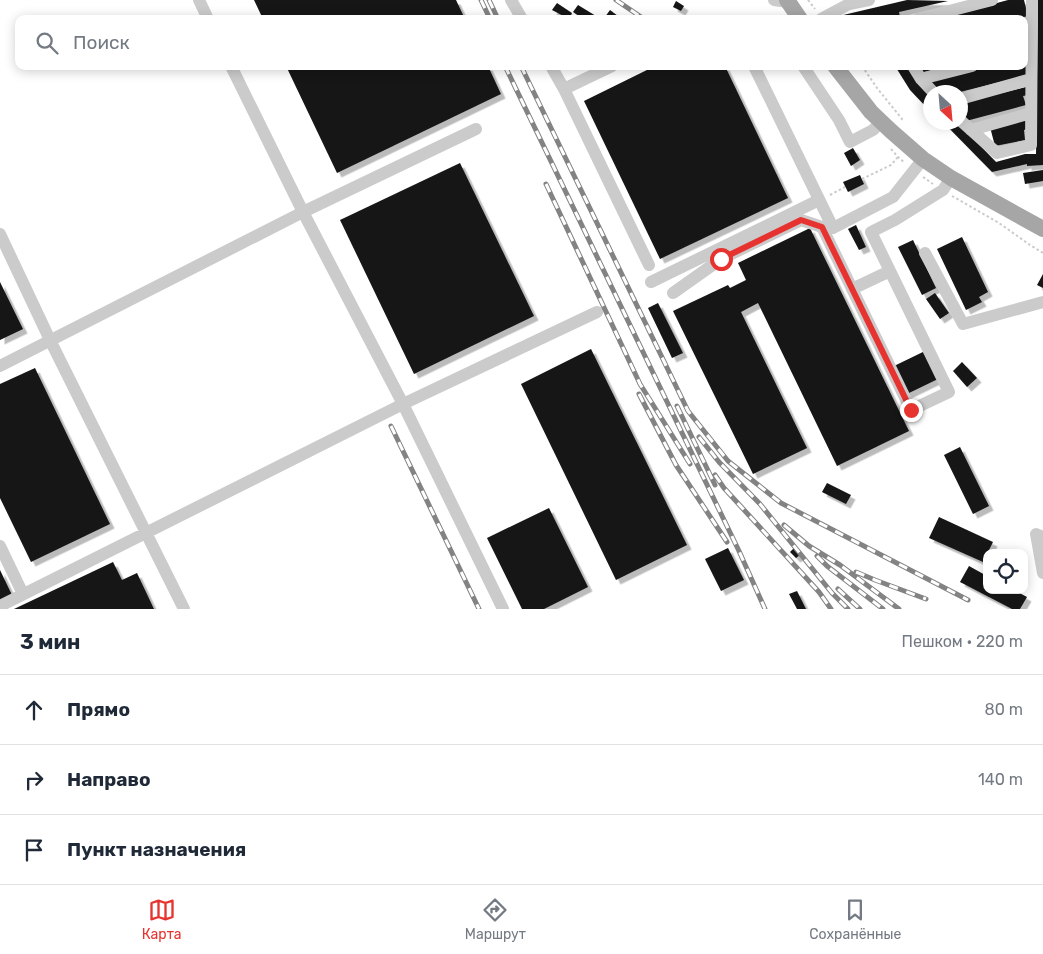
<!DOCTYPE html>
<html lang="ru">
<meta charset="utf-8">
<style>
body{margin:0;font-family:Rubik,sans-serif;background:#f2f2f3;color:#1f2937}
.controls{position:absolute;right:15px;bottom:15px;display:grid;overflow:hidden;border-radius:10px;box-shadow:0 2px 12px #0003}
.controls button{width:45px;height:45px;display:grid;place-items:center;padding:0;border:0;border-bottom:1px solid #e0e1e3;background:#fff;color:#1f2937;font:25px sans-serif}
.compass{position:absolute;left:923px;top:85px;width:45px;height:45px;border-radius:50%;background:#fff;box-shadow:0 2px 12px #0003;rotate:154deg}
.stop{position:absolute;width:15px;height:15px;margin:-11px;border:4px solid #e6332f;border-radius:50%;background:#fff}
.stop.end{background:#e6332f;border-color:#fff;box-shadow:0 1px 5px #0008}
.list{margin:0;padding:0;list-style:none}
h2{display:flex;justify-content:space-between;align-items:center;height:65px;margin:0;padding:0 20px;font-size:21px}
h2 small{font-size:16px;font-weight:400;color:#747a83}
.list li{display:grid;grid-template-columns:32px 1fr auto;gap:15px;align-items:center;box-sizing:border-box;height:70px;padding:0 20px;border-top:1px solid #e0e1e3}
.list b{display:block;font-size:19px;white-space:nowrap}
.list em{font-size:16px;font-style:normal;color:#747a83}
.icon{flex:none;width:28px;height:28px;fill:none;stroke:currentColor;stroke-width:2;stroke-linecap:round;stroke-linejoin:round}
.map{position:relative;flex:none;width:1043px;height:609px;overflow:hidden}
.search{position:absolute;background:#fff;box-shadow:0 2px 12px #0003;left:15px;right:15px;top:15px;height:55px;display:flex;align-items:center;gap:12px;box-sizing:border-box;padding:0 18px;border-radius:10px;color:#747a83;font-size:19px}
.sheet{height:275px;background:#fff}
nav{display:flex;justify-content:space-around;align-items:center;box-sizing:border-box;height:70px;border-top:1px solid #e0e1e3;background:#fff;font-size:14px;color:#747a83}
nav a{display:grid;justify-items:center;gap:2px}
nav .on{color:#e6332f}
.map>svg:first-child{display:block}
.building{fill:#151515;filter:url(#shadow)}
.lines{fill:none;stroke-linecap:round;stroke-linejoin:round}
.path{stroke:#cbcbcb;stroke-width:2;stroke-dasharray:2.5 2.5;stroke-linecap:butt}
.minor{stroke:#cbcbcb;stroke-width:12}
.major{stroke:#a6a6a6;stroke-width:16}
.rail-casing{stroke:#838383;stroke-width:5}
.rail{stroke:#fff;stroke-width:3;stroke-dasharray:9;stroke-linecap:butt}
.route{stroke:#e6332f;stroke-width:6}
</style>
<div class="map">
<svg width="1043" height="609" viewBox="0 0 1043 609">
<defs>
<filter id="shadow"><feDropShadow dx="4.5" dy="4.5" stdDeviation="0" flood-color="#0004"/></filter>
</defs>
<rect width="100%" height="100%" fill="#fff"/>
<!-- building -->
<path class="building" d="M254,0H456L465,19H263Z
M907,0L948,1L899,12L900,17L893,19H882V17L874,19H841L839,16Z
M1008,0H1024L1028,16L1016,19H938Z
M1038,0H1043V165L1027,166V164L992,172L943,122H957L996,162L1025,154H1036Z
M676,1L684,6L681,11L673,7Z
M557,3L572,13L569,19L552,10Z
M578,5L596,16L594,19H583L573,12Z
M610,10L622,19H607L605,17Z
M1028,56V75L960,92H938L929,82L989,66H1024V57Z
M286,66H488L501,94L337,173Z
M655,66H725L788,198L660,259L584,101Z
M895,66H907L930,96V111L910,90Z
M918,66H943V67L920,73Z
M1026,87L1028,95L1023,96L1026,105L966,121L960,115V103Z
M1028,119L1031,128L1024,130L1025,140L995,146L990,127Z
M853,148L860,160L851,166L844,153Z
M460,163L534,316L414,374L340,220Z
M1043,170V181L1025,184L1023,173Z
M860,175L864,184L848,192L843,182Z
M856,225L866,247L859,250L848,229Z
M810,228L909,431L837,466L758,303L741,312L807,448L753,474L673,311L728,285L730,288L746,280L738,263Z
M962,237L988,292L979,297L982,302L966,310L937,249Z
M913,240L936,288L922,295L898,247Z
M1043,274V288L1037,285Z
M0,282L23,329L0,340Z
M935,293L949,313L940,319L926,299Z
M658,303L683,353L672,358L648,308Z
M591,349L687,545L616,580L521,384Z
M927,350L940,378L905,395L892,367Z
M962,362L977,378L967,387L953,371Z
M35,368L110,524L31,562L0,498V384Z
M960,447L989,506L973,514L944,455Z
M827,483L851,495L846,504L822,492Z
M549,508L588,587L544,609H522L487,538Z
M939,517L993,542L983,562L929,538Z
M728,548L744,580L721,591L705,559Z
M794,548L800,555L796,558L790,552Z
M113,562L122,580L137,573L154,609H14Z
M969,566L987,576V590H1014L1027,597L1020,609H1012L960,582Z
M0,570L12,595L0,601Z
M797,591L806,609H797L789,594Z"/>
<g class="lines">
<!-- path -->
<path class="path" d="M808,0L815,9
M862,66L877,88L902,119L900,121
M891,149L898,157L905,163
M923,177L933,184
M862,179L891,165L898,157
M830,195L845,187
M952,196L999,223L1030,245L1043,253"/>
<!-- minor -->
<path class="minor" d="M199,0L208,19
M511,0L522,19
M774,0L788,2
M821,19L849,4L869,0
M918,19L992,0
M231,66L303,212L403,404L503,609
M551,66L564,89L649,265
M754,66L833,228L893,197L923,159
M803,66L839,120L850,142L873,130L882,121
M913,66L921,79L933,92
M921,79L972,66
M564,89L612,66
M960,99L1031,79
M960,120L997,153L1031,145L1032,0
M971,130L1031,113
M0,234L50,340L184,609
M925,253L963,324L1043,302
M651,282L819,200
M852,289L890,271
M673,293L721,259L801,220L822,227L911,410L949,392L871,232L895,220L943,190L951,178
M0,366L303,212L476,129
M1043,537L1036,534L1043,573
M0,546L23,594
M0,606L403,404L597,312"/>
<!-- major -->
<path class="major" d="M787,0L800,19
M835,66L871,112L891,131L923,159L951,178L1043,229"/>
<defs>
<path id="rail" d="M481,0L490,19
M489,0L498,19
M616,0L644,19
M505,66L739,551L765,609
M521,66L688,411L728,461L781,503L968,600
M546,184L640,384L690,464
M639,394L676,465L727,542
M677,406L715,485
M391,426L479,609
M699,437L719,462L760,504L832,593L848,609
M715,475L724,488L819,592L831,609
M784,525L809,546L840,565L899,609
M817,556L827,566L883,609
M856,572L875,580L926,599
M838,589L860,609"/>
</defs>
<!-- rail casing -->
<use href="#rail" class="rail-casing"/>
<!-- rail -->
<use href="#rail" class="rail"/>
</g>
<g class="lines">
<!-- route -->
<path class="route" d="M721,259L801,220L822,227L911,410"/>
</g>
</svg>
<div class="controls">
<button><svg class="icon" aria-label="locate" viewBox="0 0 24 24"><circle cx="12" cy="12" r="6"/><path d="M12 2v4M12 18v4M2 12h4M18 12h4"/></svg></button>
</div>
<svg class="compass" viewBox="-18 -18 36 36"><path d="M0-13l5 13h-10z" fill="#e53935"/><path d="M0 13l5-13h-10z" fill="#747a83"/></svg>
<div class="stop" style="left:721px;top:259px"></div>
<div class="stop end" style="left:911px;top:410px"></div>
<div class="search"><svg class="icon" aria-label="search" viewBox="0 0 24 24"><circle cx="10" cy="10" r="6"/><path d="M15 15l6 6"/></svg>Поиск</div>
</div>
<section class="sheet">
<h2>3 мин<small>Пешком · 220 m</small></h2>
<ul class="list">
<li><svg class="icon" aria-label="ahead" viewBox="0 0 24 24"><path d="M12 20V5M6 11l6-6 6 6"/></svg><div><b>Прямо</b></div><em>80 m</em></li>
<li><svg class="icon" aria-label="right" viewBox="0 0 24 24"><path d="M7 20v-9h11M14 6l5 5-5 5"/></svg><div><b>Направо</b></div><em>140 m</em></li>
<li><svg class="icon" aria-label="arrive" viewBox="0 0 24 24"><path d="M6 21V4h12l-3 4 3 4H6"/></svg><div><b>Пункт назначения</b></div></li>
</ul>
</section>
<nav>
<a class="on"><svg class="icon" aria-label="map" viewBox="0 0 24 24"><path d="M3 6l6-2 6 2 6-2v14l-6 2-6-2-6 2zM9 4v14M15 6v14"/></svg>Карта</a>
<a><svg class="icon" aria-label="directions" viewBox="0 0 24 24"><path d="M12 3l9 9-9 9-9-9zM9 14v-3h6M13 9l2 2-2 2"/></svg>Маршрут</a>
<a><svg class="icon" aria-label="saved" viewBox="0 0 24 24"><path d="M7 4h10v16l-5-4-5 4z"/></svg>Сохранённые</a>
</nav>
